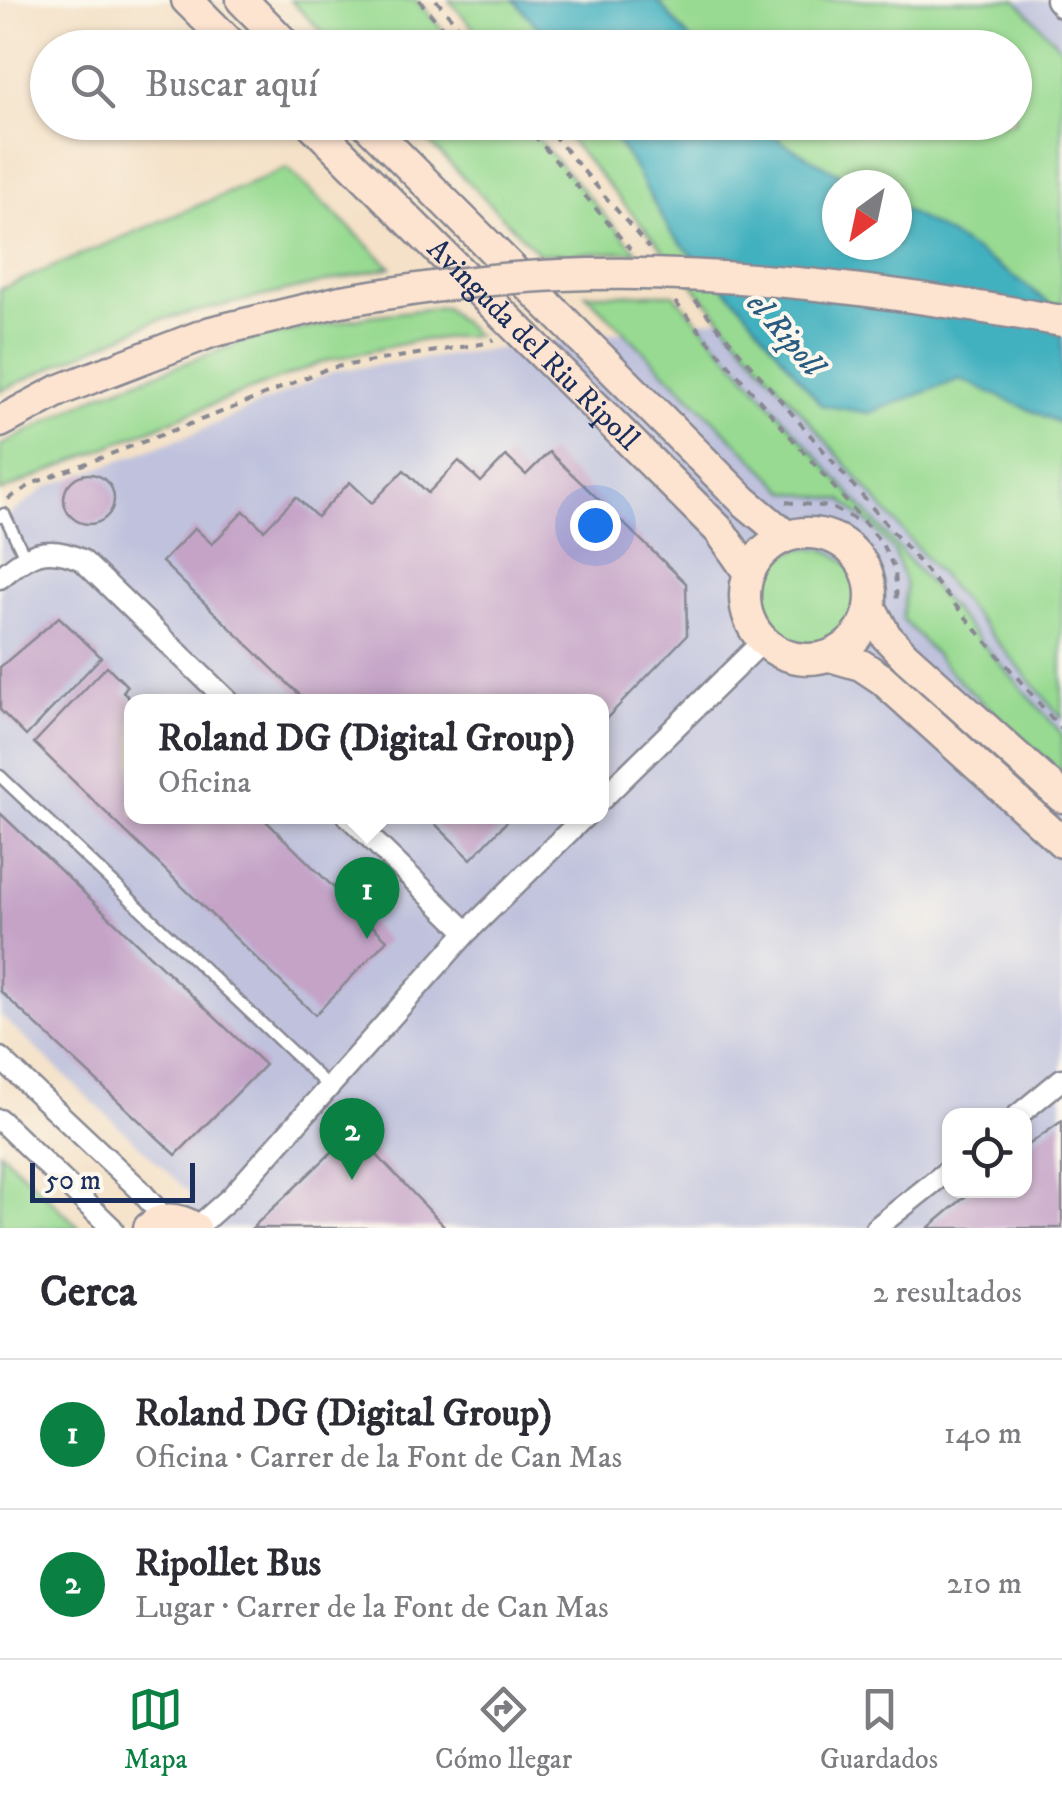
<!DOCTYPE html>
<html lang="es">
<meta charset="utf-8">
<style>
body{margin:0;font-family:"IM FELL DW Pica",serif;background:#f2f2f3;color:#2b2b33}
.controls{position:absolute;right:30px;bottom:30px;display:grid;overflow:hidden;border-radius:20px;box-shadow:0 2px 8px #0004}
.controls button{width:90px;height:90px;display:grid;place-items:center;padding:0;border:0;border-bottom:2px solid #e1e1e2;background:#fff;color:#2b2b33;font:50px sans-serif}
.compass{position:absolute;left:822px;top:170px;width:90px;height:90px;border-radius:50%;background:#fff;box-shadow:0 2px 8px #0004;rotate:213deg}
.scale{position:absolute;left:30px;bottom:25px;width:165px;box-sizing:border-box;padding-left:10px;border:5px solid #1b2f5e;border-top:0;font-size:28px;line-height:35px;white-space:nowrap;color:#1b2f5e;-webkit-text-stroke:8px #fbf7ec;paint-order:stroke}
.you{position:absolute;left:595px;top:525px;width:35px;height:35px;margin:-25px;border:8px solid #fff;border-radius:50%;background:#1a73e8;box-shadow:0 0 0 15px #1a73e833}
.badge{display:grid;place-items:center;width:65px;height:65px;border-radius:50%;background:#0b8043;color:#fff;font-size:32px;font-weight:700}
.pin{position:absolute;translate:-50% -82px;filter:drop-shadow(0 2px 5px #0008)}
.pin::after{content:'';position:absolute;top:52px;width:35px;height:30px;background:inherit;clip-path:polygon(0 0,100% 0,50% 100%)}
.popup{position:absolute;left:124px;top:694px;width:485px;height:130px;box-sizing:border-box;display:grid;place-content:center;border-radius:20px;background:#fff;filter:drop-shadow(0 2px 8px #0005);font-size:32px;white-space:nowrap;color:#7c7c81}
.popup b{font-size:38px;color:#2b2b33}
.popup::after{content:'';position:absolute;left:50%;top:100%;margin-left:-20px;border:20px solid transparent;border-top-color:#fff}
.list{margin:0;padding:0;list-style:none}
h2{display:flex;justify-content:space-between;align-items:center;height:130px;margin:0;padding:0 40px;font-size:42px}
h2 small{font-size:32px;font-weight:400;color:#7c7c81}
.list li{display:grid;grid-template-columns:65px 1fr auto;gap:30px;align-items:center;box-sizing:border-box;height:150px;padding:0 40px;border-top:2px solid #e1e1e2}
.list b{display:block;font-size:38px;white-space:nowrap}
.list p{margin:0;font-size:32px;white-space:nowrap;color:#7c7c81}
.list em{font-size:32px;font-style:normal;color:#7c7c81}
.icon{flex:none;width:55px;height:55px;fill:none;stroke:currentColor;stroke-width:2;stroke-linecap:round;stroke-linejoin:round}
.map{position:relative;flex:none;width:1062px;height:1228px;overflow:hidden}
.search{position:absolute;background:#fff;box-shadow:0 2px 8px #0004;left:30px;right:30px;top:30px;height:110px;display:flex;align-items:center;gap:25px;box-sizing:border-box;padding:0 35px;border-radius:55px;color:#7c7c81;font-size:38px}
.sheet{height:430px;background:#fff}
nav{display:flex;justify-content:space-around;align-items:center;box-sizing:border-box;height:140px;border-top:2px solid #e1e1e2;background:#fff;font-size:28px;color:#7c7c81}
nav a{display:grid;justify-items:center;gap:5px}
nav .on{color:#0b8043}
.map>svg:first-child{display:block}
.industrial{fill:#c0c2dd;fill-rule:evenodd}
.green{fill:#98da91;stroke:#5a8478;stroke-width:2.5}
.water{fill:#43b1bf;stroke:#2f708e;stroke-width:2.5}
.building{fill:#c4a3c7}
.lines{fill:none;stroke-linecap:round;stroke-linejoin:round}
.lane-casing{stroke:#888892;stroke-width:15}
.street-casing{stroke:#888892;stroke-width:25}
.secondary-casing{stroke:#888892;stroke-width:35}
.path{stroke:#888892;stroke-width:4;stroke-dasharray:8 8;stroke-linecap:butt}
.lane{stroke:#fff;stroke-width:10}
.street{stroke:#fff;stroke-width:20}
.secondary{stroke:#fde4d1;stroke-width:30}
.secondary-bridge-casing{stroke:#888892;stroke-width:35;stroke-linecap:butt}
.secondary-bridge{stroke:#fde4d1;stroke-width:30}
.labels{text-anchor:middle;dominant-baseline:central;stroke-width:8;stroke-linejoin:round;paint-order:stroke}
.street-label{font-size:30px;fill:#1b2f5e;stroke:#fbf7ec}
.water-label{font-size:32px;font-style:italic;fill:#295c80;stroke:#fbf7ec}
</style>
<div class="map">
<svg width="1062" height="1228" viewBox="0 0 1062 1228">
<rect width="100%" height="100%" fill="#fbf7ec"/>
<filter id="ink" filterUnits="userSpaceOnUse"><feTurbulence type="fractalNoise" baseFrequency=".01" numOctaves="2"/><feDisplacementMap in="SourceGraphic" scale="20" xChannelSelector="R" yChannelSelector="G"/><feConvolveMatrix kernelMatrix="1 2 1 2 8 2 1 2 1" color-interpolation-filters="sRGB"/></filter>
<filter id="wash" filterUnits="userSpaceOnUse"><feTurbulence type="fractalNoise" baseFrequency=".0048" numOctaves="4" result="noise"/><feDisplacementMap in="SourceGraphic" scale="40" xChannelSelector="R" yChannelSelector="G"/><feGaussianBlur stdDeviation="2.25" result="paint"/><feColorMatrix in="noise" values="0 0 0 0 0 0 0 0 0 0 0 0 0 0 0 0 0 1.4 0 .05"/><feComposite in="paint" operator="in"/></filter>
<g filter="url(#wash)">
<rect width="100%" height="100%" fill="#f4e1c7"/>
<!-- industrial -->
<path class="industrial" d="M1016,0H1062V49Z
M724,318L1062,718V1228H180L191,1194L0,1015V522L47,487L193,434L335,371ZM132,702H602V816H132ZM950,1116H1024V1190H950Z"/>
<!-- green -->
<path class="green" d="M290,0H416L458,47H337Z
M449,0H514L555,47H490Z
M657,0H1016L1062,49V314C1012,271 955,237 897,206V185H859L785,144L760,123L1014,122V48L696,47Z
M410,123H524L637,252L539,254Z
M555,123H602L628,157L671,233L740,304L869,413L960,379L1062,424V718Z
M287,168L391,267L155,321L0,391V289Z
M586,294H674L1062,734V774L958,680L902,618L906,586L894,551L873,527L842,500L787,492Z
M444,307L476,335L415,341L326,361L177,418L0,492V446L101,394L251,339L370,316Z
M763 596a48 48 0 1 1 96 0a48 48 0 1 1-96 0Z
M0,1151L80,1228H0Z"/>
<!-- water -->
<path class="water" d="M514,0H657L696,47H555Z
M602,123H760L785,144L859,185H837V245H897V206C955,237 1012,271 1062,314V424L960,379L869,413L821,405L740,304L671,233L628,157Z"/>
<g id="blocks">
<!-- building -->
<path class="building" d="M549,452L686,583L687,635L602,723V702H307L162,562L195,528L212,544L244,511L264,530L296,497L317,517L350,482L372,503L404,470L428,493L459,461L481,482L506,456L526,475Z
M64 499a25 25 0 1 1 50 0a25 25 0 1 1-50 0Z
M59,617L101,657L26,736L0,710V667Z
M107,666L127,686L123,692L132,701V816H261L387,940L315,1015L34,743Z
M0,813L265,1065L176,1155L0,991Z
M427,816H512L471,859Z
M1062,1121V1228H928L973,1190H1024V1148Z
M354,1131L446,1228H252Z"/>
</g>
</g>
<g filter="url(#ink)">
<use href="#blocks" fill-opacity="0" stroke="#888892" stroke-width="2.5"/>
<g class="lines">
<defs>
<path id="lane" d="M0,517L4,514L25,557
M0,776L329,1087"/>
<path id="street" d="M1056,0L1062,7
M0,578C28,554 46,543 82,560L229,702
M602,799L763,641
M348,816L467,932
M0,1058L138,1188L165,1219
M1017,1116L1062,1079
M0,1120L112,1228
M196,1228L231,1197L467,932L585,816
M876,1228L950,1169"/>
<g id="secondary">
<path d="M187,0L235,48"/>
<path d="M242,0L289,48"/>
<path id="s1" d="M310,122L720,531L749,573"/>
<path d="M365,122L744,501L786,536"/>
<path d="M0,422L60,390L211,332L341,301"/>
<circle cx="808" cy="596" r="63"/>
<path d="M871,608L886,636L906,657L1062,797"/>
<path d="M830,656L861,665L882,679L1062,842"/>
<path d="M149,1228C164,1215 180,1219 195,1228"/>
</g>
</defs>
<!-- lane casing -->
<use href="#lane" class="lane-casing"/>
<!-- street casing -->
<use href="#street" class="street-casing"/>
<!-- secondary casing -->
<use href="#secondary" class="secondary-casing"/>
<!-- path -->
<path class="path" d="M419,0L459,48
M436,0L477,48
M523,122L630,249
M542,122L649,248
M695,300L1062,730
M675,302L881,542L895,570L897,603
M8,499L34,483L235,407L329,368L487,343L494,339
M786,502L830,507L862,523"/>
<!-- lane -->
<use href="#lane" class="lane"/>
<!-- street -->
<use href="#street" class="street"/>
<!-- secondary -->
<use href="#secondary" class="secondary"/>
<defs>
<path id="secondary-bridge" d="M341,301C414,289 486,278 561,275C728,268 897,292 1062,321"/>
</defs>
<!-- secondary-bridge casing -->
<use href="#secondary-bridge" class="secondary-bridge-casing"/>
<!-- secondary-bridge -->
<use href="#secondary-bridge" class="secondary-bridge"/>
</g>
</g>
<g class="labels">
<!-- street labels -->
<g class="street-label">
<text stroke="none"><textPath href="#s1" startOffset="315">Avinguda del Riu Ripoll</textPath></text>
</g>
<!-- water labels -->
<g class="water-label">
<text transform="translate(785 335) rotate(49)">el Ripoll</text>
</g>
</g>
</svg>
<div class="controls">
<button><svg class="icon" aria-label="locate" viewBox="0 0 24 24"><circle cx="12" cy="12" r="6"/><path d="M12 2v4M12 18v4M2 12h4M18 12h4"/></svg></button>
</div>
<svg class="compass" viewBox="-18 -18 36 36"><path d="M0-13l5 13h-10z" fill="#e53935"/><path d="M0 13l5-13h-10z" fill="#7c7c81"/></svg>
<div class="scale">50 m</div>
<div class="you"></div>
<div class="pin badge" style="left:367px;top:939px">1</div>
<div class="popup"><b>Roland DG (Digital Group)</b>Oficina</div>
<div class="pin badge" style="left:352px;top:1180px">2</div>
<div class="search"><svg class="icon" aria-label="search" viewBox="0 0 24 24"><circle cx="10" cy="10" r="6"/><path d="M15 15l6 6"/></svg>Buscar aquí</div>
</div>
<section class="sheet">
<h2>Cerca<small>2 resultados</small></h2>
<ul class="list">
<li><span class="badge">1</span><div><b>Roland DG (Digital Group)</b><p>Oficina · Carrer de la Font de Can Mas</p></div><em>140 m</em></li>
<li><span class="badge">2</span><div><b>Ripollet Bus</b><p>Lugar · Carrer de la Font de Can Mas</p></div><em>210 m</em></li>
</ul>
</section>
<nav>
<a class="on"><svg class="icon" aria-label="map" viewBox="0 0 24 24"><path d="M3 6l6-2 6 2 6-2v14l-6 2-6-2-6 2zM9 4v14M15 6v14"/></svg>Mapa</a>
<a><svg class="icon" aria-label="directions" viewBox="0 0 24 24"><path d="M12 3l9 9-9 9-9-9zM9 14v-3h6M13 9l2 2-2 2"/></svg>Cómo llegar</a>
<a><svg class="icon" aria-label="saved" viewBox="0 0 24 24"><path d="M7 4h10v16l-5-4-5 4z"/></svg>Guardados</a>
</nav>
